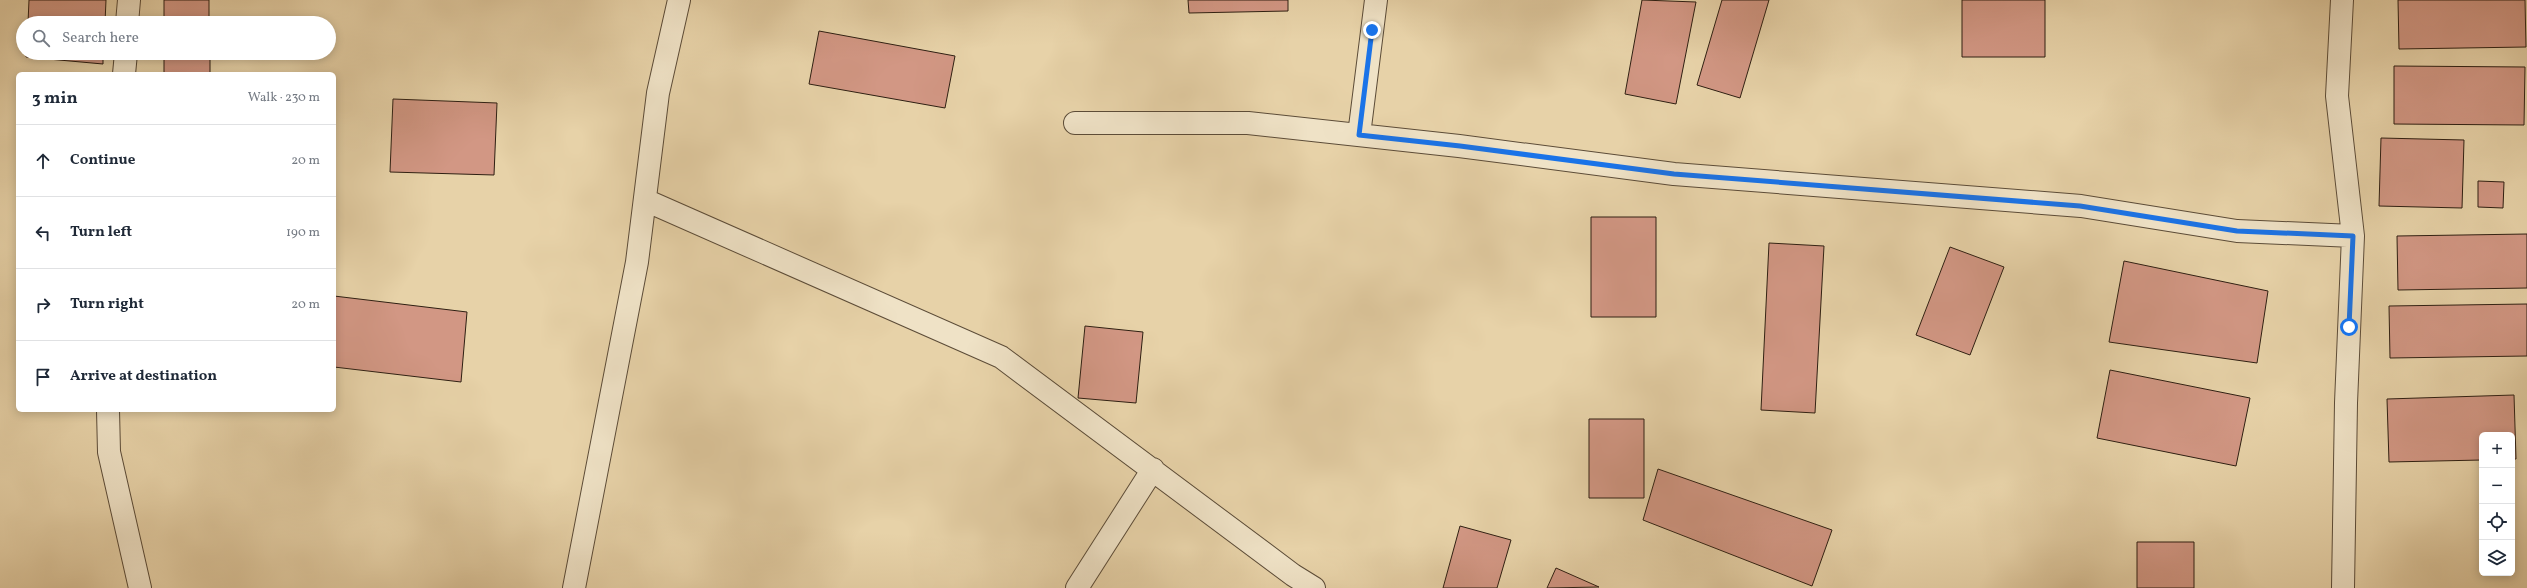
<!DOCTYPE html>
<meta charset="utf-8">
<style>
body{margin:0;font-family:Vollkorn,serif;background:#f6f6f7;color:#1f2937}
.controls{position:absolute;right:12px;bottom:12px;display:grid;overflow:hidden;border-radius:6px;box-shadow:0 2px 10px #0003}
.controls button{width:36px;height:36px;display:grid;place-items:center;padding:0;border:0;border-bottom:1px solid #e0e1e3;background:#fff;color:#1f2937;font:20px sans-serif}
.stop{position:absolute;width:12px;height:12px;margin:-9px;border:3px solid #1a73e8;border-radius:50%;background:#fff}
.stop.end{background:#1a73e8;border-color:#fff;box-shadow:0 1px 4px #0008}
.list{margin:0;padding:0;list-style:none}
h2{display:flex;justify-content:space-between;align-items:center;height:52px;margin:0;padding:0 16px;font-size:17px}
h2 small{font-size:13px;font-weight:400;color:#747a83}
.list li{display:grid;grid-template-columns:26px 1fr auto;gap:12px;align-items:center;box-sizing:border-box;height:72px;padding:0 16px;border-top:1px solid #e0e1e3}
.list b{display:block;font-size:15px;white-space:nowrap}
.list em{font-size:13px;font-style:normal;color:#747a83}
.icon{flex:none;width:22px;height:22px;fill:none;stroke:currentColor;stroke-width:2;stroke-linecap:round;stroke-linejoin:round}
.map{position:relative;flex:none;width:2527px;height:588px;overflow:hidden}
.search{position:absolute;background:#fff;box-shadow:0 2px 10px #0003;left:16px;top:16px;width:320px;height:44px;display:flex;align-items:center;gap:10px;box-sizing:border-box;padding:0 14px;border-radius:22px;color:#747a83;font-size:15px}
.panel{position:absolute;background:#fff;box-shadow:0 2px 10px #0003;left:16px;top:72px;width:320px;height:340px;border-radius:6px}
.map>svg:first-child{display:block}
.building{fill:#d29784;stroke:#2e1f12}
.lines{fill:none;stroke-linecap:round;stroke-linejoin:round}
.street-casing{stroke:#5c4c38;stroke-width:24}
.street{stroke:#efe2c6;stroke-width:22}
.route{stroke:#1a73e8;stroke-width:5}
</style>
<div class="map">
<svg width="2527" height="588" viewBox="0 0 2527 588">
<rect width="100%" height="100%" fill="#e7d2a8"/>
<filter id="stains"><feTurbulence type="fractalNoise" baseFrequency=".005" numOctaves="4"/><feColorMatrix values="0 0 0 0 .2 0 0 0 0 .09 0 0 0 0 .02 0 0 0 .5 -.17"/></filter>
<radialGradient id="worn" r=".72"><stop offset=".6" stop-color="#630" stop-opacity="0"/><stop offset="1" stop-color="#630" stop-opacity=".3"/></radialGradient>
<!-- building -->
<path class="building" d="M29,0H106L105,23H28Z
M164,0H209V23H164Z
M1188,0H1288V11L1189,13Z
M1642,0L1696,2L1676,104L1625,94Z
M1722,0H1769L1740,98L1697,85Z
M1962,0H2045V57H1962Z
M2398,0H2525L2526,47L2399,49Z
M819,31L955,56L945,108L809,84Z
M26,53H103V64L26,57Z
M164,53H210V74H164Z
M2394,66L2525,67L2524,125L2394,124Z
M393,99L497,103L494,175L390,172Z
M2381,138L2464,140L2462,208L2379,206Z
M2478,181L2504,182L2503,208L2478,207Z
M1591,217H1656V317H1591Z
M2527,234V288L2398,290L2397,236Z
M1769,243L1824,246L1815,413L1761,410Z
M1950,247L2004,267L1970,355L1916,335Z
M2124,261L2268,291L2257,363L2109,342Z
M334,296L467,312L461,382L334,367Z
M2527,304V356L2390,358L2389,306Z
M1085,326L1143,332L1136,403L1078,398Z
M2110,370L2250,398L2236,466L2097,438Z
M2514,395L2516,459H2512V435H2482V460L2389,462L2387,399Z
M1589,419H1644V498H1589Z
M1658,469L1832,530L1812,586L1643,520Z
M1460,526L1511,540L1497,588H1443Z
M2137,542H2194V588H2137Z
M1556,568L1599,587L1547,588Z"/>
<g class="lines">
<defs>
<path id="street" d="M2342,0L2337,96L2353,236L2346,403L2343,588
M127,23L129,0
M124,74L126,53
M1075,123H1248L1459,146L1674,174L2081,206L2237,231L2353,236
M1359,135L1376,0
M645,200L1001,357L1293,575L1314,588
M108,410L109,452L140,588
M574,588L637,262L658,93L679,0
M1077,588L1153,469"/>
</defs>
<!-- street casing -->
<use href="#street" class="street-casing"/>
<!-- street -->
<use href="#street" class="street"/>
</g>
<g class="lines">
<!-- route -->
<path class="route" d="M1372,30L1359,135L1460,146L1674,174L2080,206L2237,231L2353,236L2349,327"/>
</g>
<rect width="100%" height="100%" filter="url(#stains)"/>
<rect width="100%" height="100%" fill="url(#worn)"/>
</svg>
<div class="controls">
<button>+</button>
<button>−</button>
<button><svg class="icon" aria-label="locate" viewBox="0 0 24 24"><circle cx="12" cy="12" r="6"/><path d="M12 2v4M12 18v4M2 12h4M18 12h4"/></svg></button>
<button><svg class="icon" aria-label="layers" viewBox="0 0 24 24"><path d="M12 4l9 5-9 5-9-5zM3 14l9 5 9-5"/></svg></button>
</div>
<div class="stop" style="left:2349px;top:327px"></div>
<div class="stop end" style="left:1372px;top:30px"></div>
<div class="search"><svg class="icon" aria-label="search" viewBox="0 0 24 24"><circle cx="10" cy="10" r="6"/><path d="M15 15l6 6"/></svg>Search here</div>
<section class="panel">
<h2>3 min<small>Walk · 230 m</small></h2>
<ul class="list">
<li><svg class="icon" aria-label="ahead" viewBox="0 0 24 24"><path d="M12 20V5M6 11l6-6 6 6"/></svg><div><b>Continue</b></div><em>20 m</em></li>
<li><svg class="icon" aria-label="left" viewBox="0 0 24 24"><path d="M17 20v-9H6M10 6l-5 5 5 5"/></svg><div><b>Turn left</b></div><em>190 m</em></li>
<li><svg class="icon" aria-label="right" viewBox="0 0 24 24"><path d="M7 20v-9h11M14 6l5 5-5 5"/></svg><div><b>Turn right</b></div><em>20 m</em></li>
<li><svg class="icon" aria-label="arrive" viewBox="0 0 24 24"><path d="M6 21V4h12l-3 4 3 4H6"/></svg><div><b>Arrive at destination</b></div></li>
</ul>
</section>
</div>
